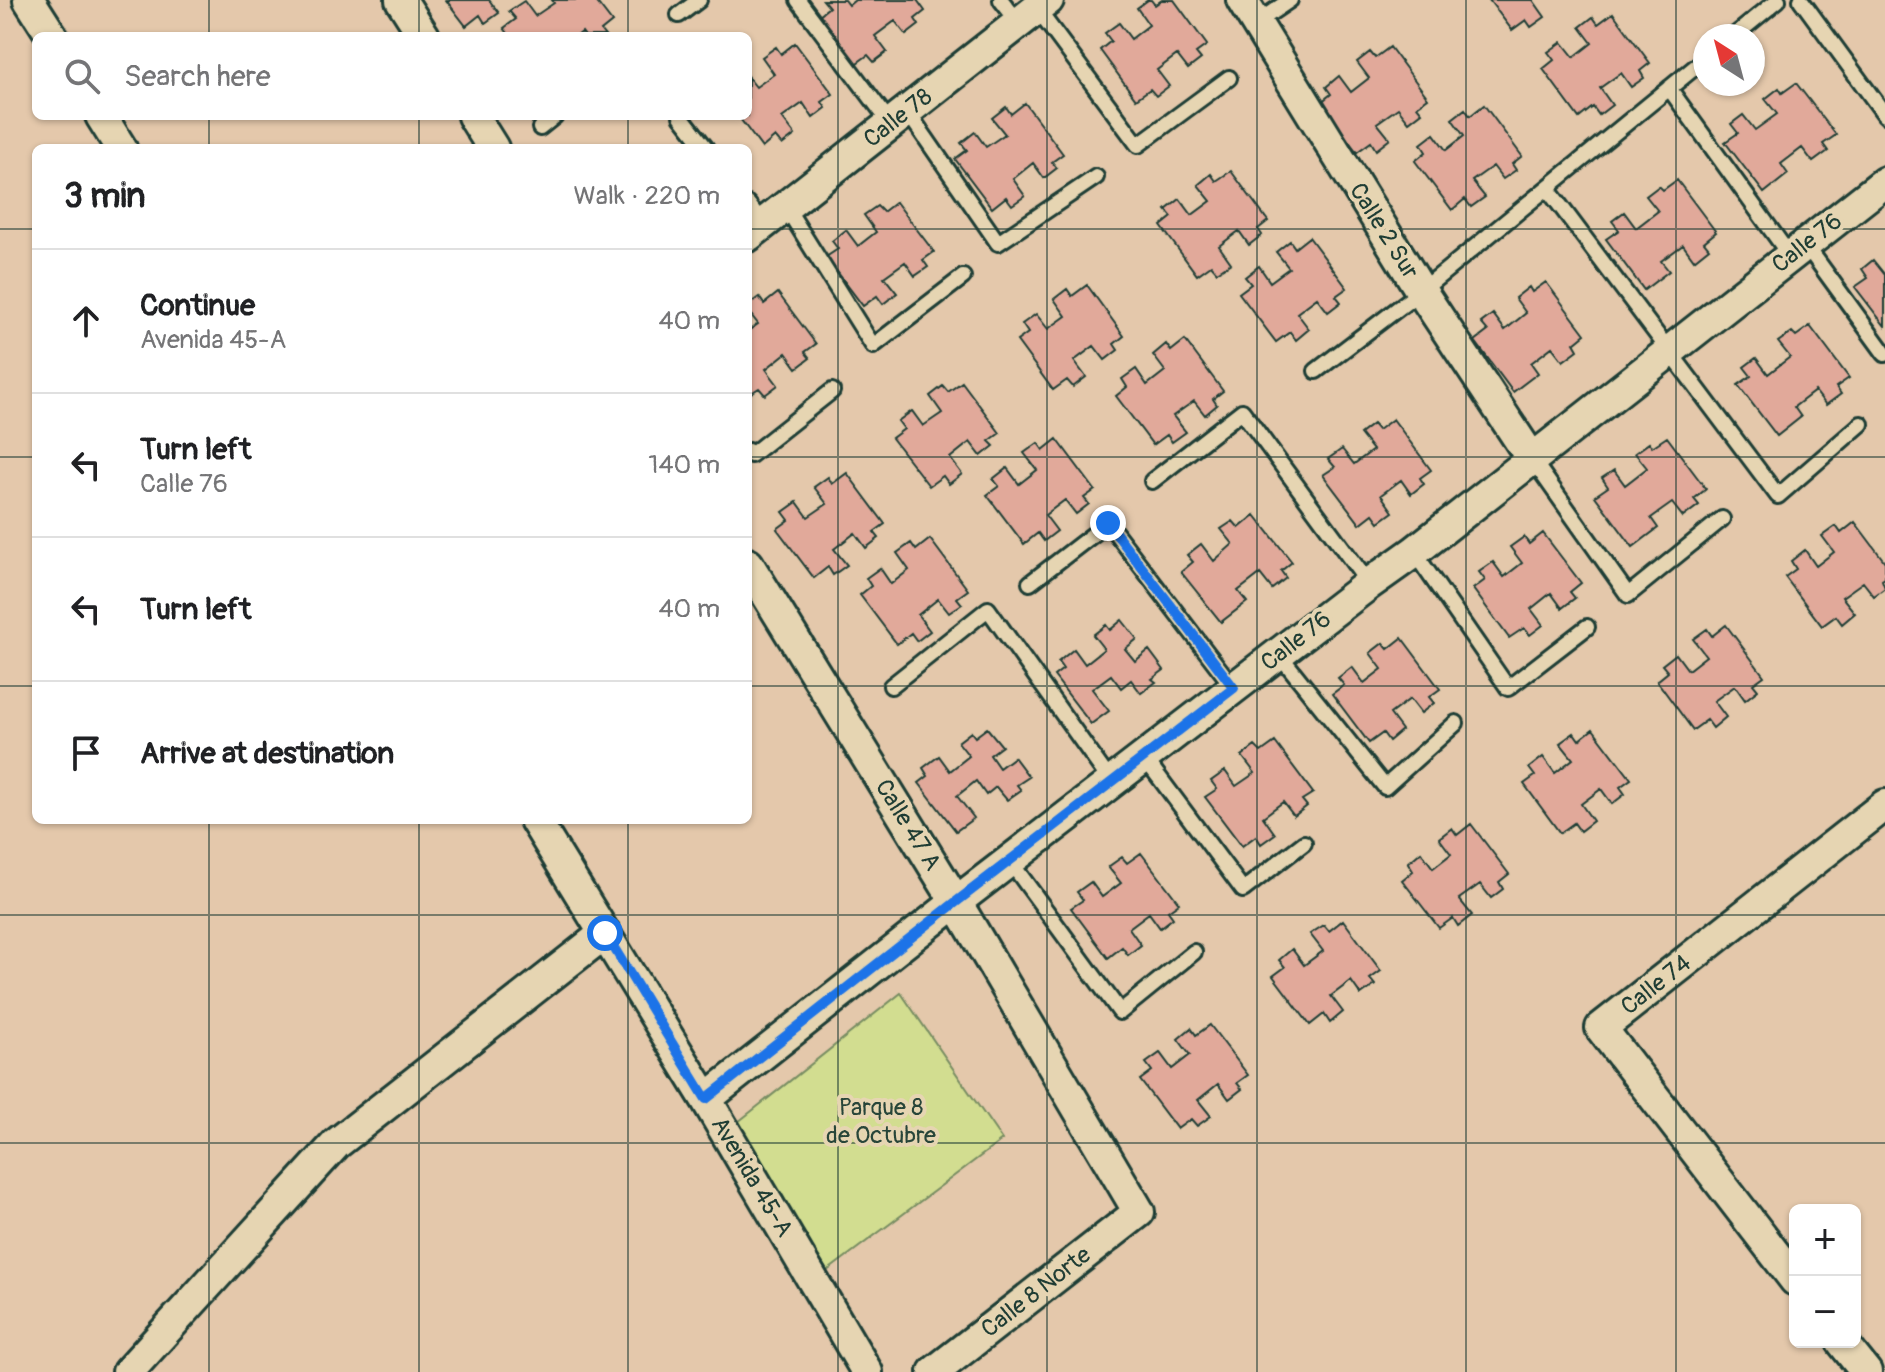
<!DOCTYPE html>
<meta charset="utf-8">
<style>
body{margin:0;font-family:Pangolin,sans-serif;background:#f6f6f6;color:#202124}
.controls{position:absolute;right:24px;bottom:24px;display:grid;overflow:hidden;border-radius:12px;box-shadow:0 2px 6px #0004}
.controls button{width:72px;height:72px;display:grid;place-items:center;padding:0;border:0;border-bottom:2px solid #e0e0e0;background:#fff;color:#202124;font:40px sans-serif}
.compass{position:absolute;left:1693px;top:24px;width:72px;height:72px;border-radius:50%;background:#fff;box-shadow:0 2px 6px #0004;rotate:324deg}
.stop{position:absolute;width:24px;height:24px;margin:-18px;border:6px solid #1a73e8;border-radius:50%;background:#fff}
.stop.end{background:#1a73e8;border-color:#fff;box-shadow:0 2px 8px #0008}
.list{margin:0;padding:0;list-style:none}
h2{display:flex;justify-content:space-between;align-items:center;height:104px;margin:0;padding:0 32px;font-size:34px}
h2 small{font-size:26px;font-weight:400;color:#757577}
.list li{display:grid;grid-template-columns:52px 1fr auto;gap:24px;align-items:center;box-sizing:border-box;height:144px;padding:0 32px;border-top:2px solid #e0e0e0}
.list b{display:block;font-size:30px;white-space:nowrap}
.list p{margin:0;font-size:26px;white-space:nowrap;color:#757577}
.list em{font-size:26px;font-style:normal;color:#757577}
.icon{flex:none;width:44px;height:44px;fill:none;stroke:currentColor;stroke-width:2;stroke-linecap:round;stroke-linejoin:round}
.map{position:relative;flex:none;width:1885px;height:1372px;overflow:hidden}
.search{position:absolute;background:#fff;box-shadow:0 2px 6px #0004;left:32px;top:32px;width:720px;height:88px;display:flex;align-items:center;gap:20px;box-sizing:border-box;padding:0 28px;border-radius:12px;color:#757577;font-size:30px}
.panel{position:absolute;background:#fff;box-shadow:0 2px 6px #0004;left:32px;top:144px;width:720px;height:680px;border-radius:12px}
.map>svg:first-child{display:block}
.green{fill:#d2dd90;stroke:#788d62;stroke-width:2}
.building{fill:#e1a99a;stroke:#1f3d34;stroke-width:2}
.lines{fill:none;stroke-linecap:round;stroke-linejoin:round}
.service-casing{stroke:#1f3d34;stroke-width:20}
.minor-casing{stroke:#1f3d34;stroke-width:36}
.service{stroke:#e6d5b2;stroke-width:14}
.minor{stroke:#e6d5b2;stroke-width:30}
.route{stroke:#1a73e8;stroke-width:10}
.grid{fill:none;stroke:#1f3d34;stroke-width:2;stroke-opacity:0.55}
.labels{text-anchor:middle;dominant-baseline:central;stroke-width:8;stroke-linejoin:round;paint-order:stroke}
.street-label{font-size:24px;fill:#1f3d34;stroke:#e6d5b2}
.park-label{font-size:24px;fill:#284539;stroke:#e6d5b2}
</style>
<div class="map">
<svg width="1885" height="1372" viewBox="0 0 1885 1372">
<rect width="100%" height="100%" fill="#e4c8ab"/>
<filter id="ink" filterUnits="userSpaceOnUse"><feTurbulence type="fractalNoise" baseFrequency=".0125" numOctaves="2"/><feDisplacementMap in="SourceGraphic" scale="16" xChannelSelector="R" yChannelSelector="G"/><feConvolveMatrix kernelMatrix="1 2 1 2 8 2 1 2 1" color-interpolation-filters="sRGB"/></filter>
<g filter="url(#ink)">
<!-- green -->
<path class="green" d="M901,993L1002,1140L827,1271L738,1122Z"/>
<!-- building -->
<path class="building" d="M446,0H489L499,13L485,23L480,15L466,26Z
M552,0H595L612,22L601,31L605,36H585L582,32L577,36H510L504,28L516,19L509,11L524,1L535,16L554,3Z
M823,0H845L849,5L855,0H917L925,11L915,19L919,25L906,35L895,21L875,36L887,52L874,62L868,55L854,65L818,16L829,7Z
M1148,0H1151L1155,5L1162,0H1174L1207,45L1196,53L1201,59L1188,69L1177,55L1157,70L1169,86L1156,96L1150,89L1136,99L1100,50L1111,41L1105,33L1119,23L1131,39L1149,25L1137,8Z
M1489,0H1533L1545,17L1531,27L1526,20L1512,30Z
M1613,13L1650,63L1640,71L1644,78L1631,87L1621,73L1600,88L1612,105L1599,115L1593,107L1579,118L1543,69L1554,60L1548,52L1562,42L1574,57L1592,43L1580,27L1593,17L1598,24Z
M795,43L833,94L822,102L826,108L813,118L803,103L782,118L795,135L782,145L775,137L762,148L738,116H748V77L756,87L774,74L762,57L776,47L781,54Z
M1390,47L1428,98L1417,106L1422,112L1409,122L1398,108L1377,123L1390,139L1376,150L1371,142L1357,152L1320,103L1331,94L1326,87L1339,76L1351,92L1369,78L1357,62L1370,52L1375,58Z
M1796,83L1836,135L1823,144L1828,151L1813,162L1802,148L1781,164L1788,174L1764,193L1725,142L1738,133L1731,124L1743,115L1755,130L1777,114L1765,99L1779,88L1782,93Z
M1025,103L1063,154L1052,162L1057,168L1044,178L1033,163L1013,179L1025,196L1012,205L1006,197L992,208L955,159L967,150L961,143L975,132L986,147L1005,134L992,118L1006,107L1011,114Z
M1484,105L1522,156L1512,164L1516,170L1503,179L1493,166L1472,181L1485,197L1471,207L1465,199L1452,210L1415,161L1426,152L1421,144L1434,134L1446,150L1464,136L1452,119L1465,109L1470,116Z
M1231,171L1268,221L1258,229L1262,235L1249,245L1239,231L1219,246L1231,263L1217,272L1211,265L1197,275L1161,226L1172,217L1166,210L1180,199L1192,215L1211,201L1198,185L1211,174L1216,181Z
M1677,180L1716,232L1704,242L1709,248L1694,260L1683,245L1661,261L1669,271L1644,290L1606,239L1619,230L1612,221L1624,212L1636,228L1658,211L1646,196L1659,186L1663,190Z
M896,202L934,252L923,260L928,267L915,276L905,262L884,277L897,293L883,304L877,296L863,306L826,257L838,249L832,241L846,230L858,246L876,232L864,215L877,206L883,212Z
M1309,237L1347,288L1336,296L1341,302L1328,312L1317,298L1297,313L1309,329L1296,340L1290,332L1276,342L1239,293L1251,284L1245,277L1259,266L1270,282L1289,268L1276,252L1290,241L1295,248Z
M1873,260L1885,275V326L1855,287L1868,278L1862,269Z
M1546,282L1585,334L1574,343L1578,350L1563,361L1552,347L1531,363L1538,373L1513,392L1475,341L1488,331L1481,323L1493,314L1505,330L1526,313L1515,298L1529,287L1532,292Z
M1087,285L1124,336L1114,344L1118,350L1105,360L1094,346L1074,361L1086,377L1073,387L1067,380L1053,390L1017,341L1028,333L1022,324L1036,314L1048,329L1066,316L1054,299L1067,289L1072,296Z
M778,293L816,344L805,352L810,358L797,368L786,353L766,369L778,385L765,395L759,388L748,395V331L758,324L748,311V305L759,297L764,304Z
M1810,326L1849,378L1836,387L1841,394L1826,405L1815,391L1794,407L1801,417L1777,436L1738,385L1751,376L1744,367L1756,358L1768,374L1790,357L1778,342L1792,332L1796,336Z
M1185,340L1223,391L1213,399L1217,405L1205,415L1194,401L1173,416L1186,432L1172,442L1167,435L1153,445L1116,396L1127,387L1122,379L1136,369L1147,385L1165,371L1153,355L1166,344L1171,351Z
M962,382L1000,433L989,441L994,446L981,456L970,442L950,458L962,474L949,484L943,476L929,486L892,438L904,429L898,421L912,411L923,426L942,413L930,396L943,386L948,392Z
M1393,419L1431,470L1420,478L1424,484L1411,494L1401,480L1381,495L1393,512L1379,522L1373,514L1360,524L1323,475L1335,467L1328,459L1342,449L1354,464L1373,450L1360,434L1373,424L1378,430Z
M1667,437L1706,489L1694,499L1699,505L1683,517L1672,503L1651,518L1658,528L1633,547L1595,496L1608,487L1602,478L1614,470L1625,485L1647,468L1635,453L1649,443L1652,447Z
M1057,439L1095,490L1084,498L1089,504L1076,514L1065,500L1045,515L1057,531L1044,541L1038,533L1024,544L987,495L999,486L993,479L1007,468L1019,484L1037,470L1024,453L1038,443L1043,450Z
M847,473L885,524L874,532L879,538L866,548L855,533L834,549L847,565L833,575L828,567L814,578L777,529L789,520L783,512L797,502L808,517L827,504L814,487L828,477L832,484Z
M1255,515L1292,562L1281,571L1286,578L1272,589L1260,574L1238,591L1247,602L1221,622L1181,572L1193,562L1187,555L1201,544L1214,561L1233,544L1221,529L1233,521L1239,528Z
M1855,522L1885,562V578L1882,580L1885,588L1874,596L1863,582L1842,597L1855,613L1842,624L1836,616L1822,626L1785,577L1796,569L1791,561L1805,550L1816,566L1834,552L1822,536L1836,526L1841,533Z
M1543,533L1581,583L1570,592L1575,598L1562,608L1551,593L1531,609L1543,625L1530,635L1524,628L1509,638L1473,589L1485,580L1479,572L1493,562L1504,577L1522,563L1510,547L1524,537L1529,544Z
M930,539L968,590L957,598L962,604L949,613L938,599L918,615L930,631L917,641L911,633L897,644L860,595L871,586L866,578L880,568L891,584L909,570L897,553L911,543L916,550Z
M1122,620L1137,639L1125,649L1135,661L1149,650L1164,670L1152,679L1156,682L1141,693L1131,680L1121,688L1111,675L1092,689L1109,711L1091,724L1054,676L1063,669L1058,662L1074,649L1085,664L1104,649L1093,635L1106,625L1110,630Z
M1726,625L1764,676L1753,684L1758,690L1745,700L1735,686L1714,701L1726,717L1713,728L1707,720L1693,730L1657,681L1668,672L1662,665L1676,654L1688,670L1706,656L1693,639L1707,629L1712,636Z
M1402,638L1440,689L1429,697L1434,703L1421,713L1410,699L1390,714L1402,730L1389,741L1383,733L1369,743L1332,694L1344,685L1338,678L1352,667L1364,683L1382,669L1370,653L1383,643L1388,649Z
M987,728L1002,746L990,755L999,768L1014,757L1029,777L1017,785L1021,790L1007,800L996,787L986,795L976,781L957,796L974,818L956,831L919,783L928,776L923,768L939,756L950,771L969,756L958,742L971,732L975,737Z
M1593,729L1631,779L1620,787L1625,794L1612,804L1601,789L1581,804L1593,821L1580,831L1574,823L1560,833L1524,784L1535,776L1529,768L1543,757L1555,773L1573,759L1560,743L1574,733L1579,740Z
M1275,742L1313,793L1302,800L1307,806L1294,816L1283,802L1263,817L1275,834L1261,844L1256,836L1242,846L1205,797L1217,789L1211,781L1225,771L1236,786L1255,773L1242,756L1255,746L1261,752Z
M1471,824L1509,874L1499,882L1503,889L1491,898L1480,884L1459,899L1472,915L1458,926L1453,918L1439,928L1402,880L1413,871L1408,863L1421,852L1433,868L1451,854L1439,838L1452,828L1457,835Z
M1141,853L1179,903L1168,911L1173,918L1160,928L1149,913L1129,928L1141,945L1128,955L1122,947L1108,958L1071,908L1083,900L1077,892L1091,882L1102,897L1121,883L1108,867L1122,857L1127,863Z
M1343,920L1381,971L1370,979L1375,985L1361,995L1351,981L1331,996L1343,1012L1330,1023L1324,1014L1310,1025L1273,976L1285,967L1279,960L1292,949L1304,965L1323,951L1310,934L1324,925L1329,931Z
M1210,1025L1248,1075L1237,1083L1242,1089L1229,1099L1218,1084L1198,1100L1211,1116L1197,1126L1191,1119L1177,1129L1140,1080L1152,1071L1146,1063L1160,1053L1172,1069L1190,1055L1178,1039L1191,1028L1196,1035Z"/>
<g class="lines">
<defs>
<path id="service" d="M798,0L891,124
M1001,0L1019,23
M1801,0L1885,115
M1037,9L1138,145L1229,78
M679,15L699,0
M1256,23L1290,0
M1734,36L1778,0
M1669,88L1790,256
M907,111L998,243L1096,177
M681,116L706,148
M540,128L555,116
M1547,188L1778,496L1861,424
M748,204L763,224
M786,207L873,346L963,277
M1805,244L1885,354
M1316,371L1421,291L1705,59
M748,451L751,455L832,391
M1532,459L1628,595L1722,519
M1152,481L1242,411L1369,584
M1414,552L1508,688L1587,627
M1030,583L1108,523L1234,688
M1279,654L1385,787L1456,723
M891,686L988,609L1111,782
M1144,757L1243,890L1304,843
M1009,860L1120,1012L1194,952"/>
<path id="minor" d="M29,0L52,36
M401,0L424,36
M1242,0L1421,291L1532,459
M101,116L121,148
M473,116L493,148
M748,236L1048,0
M748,564L956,902L1139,1212L934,1372
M535,820L706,1099L867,1372
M706,1099L956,902L1369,584L1414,552L1885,182
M1795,1280L1601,1028L1885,805
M1842,1342L1866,1372
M128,1372L336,1144L605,933"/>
</defs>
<!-- service casing -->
<use href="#service" class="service-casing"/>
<!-- minor casing -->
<use href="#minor" class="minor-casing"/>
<!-- service -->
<use href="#service" class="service"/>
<!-- minor -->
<use href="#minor" class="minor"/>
</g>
</g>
<g class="lines" filter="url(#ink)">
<!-- route -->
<path class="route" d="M605,933L706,1099L956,902L1234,688L1108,523"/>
</g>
<!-- grid -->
<path class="grid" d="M209,0V36M419,0V36M628,0V36M838,0V1372M1047,0V1372M1257,0V1372M1466,0V1372M1676,0V1372M209,116V148M419,116V148M628,116V148M0,229H36M748,229H1885M0,457H36M748,457H1885M0,686H36M748,686H1885M209,820V1372M419,820V1372M628,820V1372M0,915H1885M0,1143H1885"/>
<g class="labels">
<!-- street labels -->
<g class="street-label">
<text transform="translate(898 118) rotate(-38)">Calle 78</text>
<text transform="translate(1384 231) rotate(58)">Calle 2 Sur</text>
<text transform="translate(1807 243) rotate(-38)">Calle 76</text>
<text transform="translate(1296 641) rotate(-38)">Calle 76</text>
<text transform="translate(908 825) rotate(58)">Calle 47 A</text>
<text transform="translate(1656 985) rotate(-38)">Calle 74</text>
<text transform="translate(752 1177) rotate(59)">Avenida 45-A</text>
<text transform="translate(1036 1292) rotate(-38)">Calle 8 Norte</text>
</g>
<!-- park labels -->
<g class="park-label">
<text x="881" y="1107">Parque 8<tspan x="881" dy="28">de Octubre</tspan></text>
</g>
</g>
</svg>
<div class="controls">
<button>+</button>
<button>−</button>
</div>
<svg class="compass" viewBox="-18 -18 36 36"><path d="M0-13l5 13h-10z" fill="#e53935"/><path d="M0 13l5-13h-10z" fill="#757577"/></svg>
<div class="stop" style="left:605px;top:933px"></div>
<div class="stop end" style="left:1108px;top:523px"></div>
<div class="search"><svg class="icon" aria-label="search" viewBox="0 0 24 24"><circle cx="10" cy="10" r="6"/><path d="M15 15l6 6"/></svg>Search here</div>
<section class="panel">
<h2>3 min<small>Walk · 220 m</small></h2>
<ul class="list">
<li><svg class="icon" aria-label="ahead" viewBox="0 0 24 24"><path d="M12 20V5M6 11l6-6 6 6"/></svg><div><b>Continue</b><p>Avenida 45-A</p></div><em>40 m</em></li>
<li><svg class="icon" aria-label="left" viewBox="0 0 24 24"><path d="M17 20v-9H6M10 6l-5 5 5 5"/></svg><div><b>Turn left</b><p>Calle 76</p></div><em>140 m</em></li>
<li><svg class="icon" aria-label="left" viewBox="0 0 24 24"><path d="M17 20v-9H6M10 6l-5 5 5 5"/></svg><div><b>Turn left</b></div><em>40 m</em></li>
<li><svg class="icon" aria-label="arrive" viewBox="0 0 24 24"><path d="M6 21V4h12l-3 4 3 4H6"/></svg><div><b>Arrive at destination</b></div></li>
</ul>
</section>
</div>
